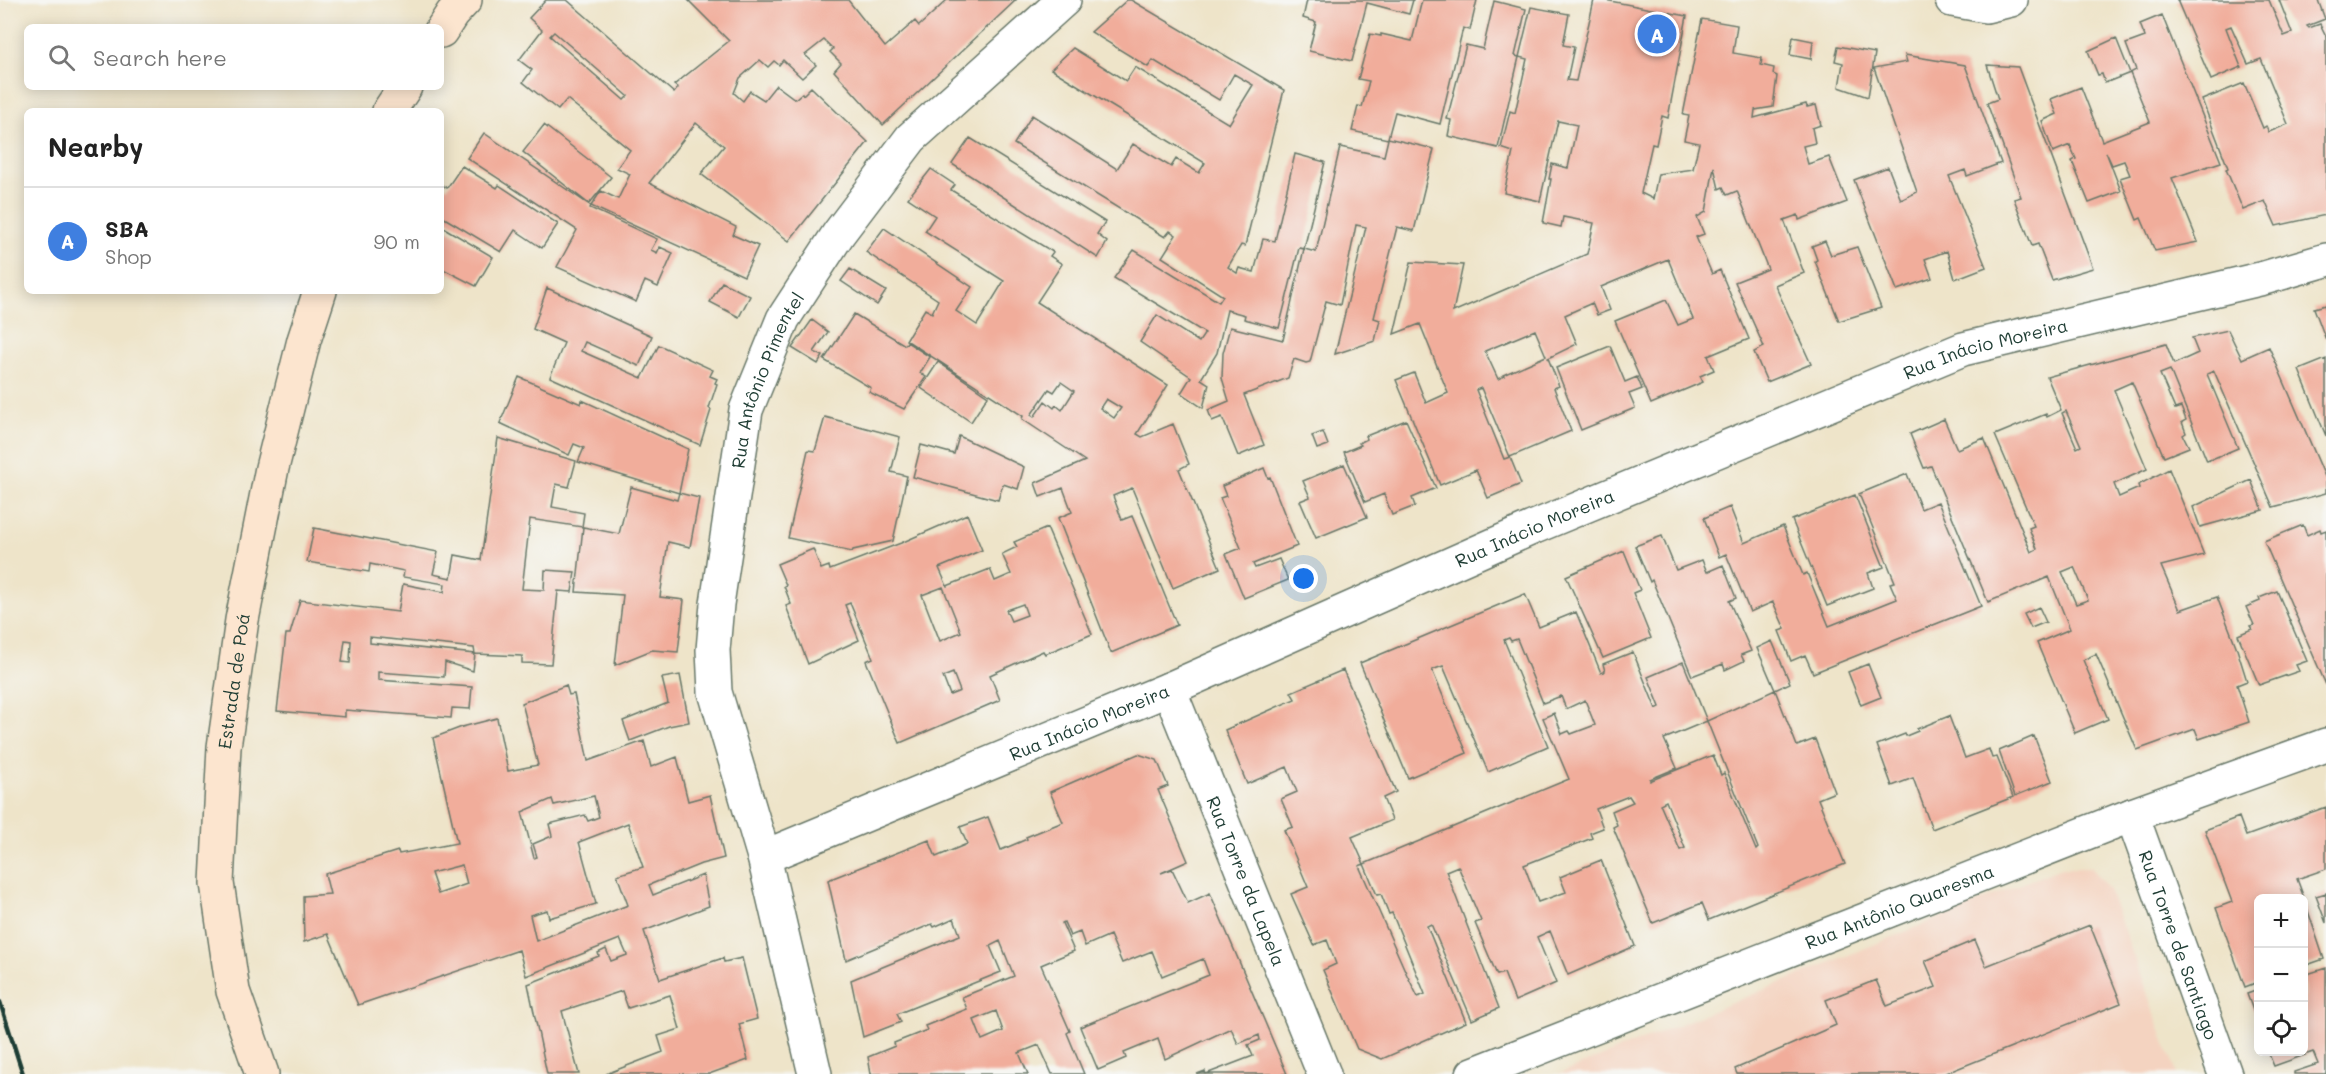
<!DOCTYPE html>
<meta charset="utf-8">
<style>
body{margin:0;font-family:Mali,sans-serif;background:#f2f2f2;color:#222}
.controls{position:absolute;right:18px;bottom:18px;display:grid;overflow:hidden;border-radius:9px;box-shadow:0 3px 15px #0003}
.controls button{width:54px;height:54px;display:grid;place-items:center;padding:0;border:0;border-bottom:2px solid #e0e0e0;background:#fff;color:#222;font:30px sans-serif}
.you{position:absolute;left:1304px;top:579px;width:21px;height:21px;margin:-15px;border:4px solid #fff;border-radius:50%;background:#1a73e8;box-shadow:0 0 0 9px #1a73e833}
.badge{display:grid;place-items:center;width:39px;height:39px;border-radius:50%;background:#ea580c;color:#fff;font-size:20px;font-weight:700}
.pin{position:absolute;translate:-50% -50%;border:3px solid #fff;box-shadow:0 2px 6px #0006}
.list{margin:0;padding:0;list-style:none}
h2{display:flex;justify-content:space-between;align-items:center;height:78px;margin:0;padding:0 24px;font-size:26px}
h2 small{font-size:20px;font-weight:400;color:#767676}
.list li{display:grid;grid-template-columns:39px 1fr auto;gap:18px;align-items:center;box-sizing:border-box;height:108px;padding:0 24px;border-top:2px solid #e0e0e0}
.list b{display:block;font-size:22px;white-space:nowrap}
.list p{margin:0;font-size:20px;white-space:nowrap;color:#767676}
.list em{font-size:20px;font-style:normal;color:#767676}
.icon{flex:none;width:33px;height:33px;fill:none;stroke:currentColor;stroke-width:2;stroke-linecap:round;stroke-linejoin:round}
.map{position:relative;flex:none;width:2326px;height:1074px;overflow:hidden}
.search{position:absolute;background:#fff;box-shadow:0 3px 15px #0003;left:24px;top:24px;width:420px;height:66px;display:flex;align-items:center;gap:15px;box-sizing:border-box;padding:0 21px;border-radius:9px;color:#767676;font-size:22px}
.panel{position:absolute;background:#fff;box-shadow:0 3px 15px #0003;left:24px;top:108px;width:420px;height:186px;border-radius:9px}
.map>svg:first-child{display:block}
.built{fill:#f4d3c0}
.building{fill:#f1ad9b;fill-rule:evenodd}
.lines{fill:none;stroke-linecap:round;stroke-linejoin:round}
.minor-casing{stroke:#677768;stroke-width:36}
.tertiary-casing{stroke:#677768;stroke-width:36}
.secondary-casing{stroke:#677768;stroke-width:36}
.minor{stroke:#fff;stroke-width:33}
.tertiary{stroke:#fff;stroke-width:33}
.secondary{stroke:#fce5cf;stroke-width:33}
.rail{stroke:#1f3d34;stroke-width:4.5}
.labels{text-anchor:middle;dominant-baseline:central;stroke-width:4.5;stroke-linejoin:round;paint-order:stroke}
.street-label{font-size:18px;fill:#1f3d34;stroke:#f6f6f2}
</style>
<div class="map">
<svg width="2326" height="1074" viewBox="0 0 2326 1074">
<rect width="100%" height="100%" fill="#f6f6f2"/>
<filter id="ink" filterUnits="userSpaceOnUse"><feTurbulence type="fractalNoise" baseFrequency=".0167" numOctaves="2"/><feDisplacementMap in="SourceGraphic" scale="12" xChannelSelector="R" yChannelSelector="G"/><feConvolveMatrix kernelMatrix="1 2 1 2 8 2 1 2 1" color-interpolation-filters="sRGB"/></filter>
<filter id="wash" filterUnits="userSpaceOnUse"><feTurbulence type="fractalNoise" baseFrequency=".008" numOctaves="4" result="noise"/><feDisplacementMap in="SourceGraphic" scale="24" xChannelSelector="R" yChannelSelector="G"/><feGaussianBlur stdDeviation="1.35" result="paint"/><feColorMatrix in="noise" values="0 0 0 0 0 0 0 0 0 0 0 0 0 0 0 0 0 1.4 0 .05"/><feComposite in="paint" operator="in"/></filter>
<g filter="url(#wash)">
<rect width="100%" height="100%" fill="#eee4c9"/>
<!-- built -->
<path class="built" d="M2061,868H2091L2109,890L2177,1074H1559Z"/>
<g id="blocks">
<!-- building -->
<path class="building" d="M546,0H567L674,93L678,88L674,85L729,41L688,0H848L885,47L915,21L919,26L947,0H1016L883,125L834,71L841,63L830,52L833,49L824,40L805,55L816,65L802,78L783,60L779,65L774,61L768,67L760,60L740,78L734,93L743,101L750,91L764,100L776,85L795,99L802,93L803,95L811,87L868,142L789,241L701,174L724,146L696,123L649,183L736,227L733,235L758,246L744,276L591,206L601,191L618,199L630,174L617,168L630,150L567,99L558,110L523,82L532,70L519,60L542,30L529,18ZM554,32L628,96L624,100L550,36Z
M1127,0H1131L1284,90L1245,246L1241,245L1228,267L1237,273L1239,268L1254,272L1263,239L1275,241L1295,154L1325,162L1304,249L1316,252L1340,147L1384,156L1388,139L1352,131L1358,106L1362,107L1369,81L1358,79L1370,34L1381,36V34L1412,41L1422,0H1477L1470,30L1463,28L1440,124L1395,112L1388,138L1434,149L1414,231L1397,227L1374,318L1380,320L1375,341L1335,354L1366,227L1356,225L1340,305L1326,301L1310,362L1306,363L1294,359L1288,378L1244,395L1264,445L1238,456L1222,417L1212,421L1208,410L1229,401L1222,378L1223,353L1230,327L1283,340L1304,249L1299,248L1279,328L1244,319L1245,315L1227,310L1217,353L1201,379L1209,384L1203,408L1181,393L1191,377L1140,342L1157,315L1199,342L1205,333L1114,278L1134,250L1219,302L1223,296L1162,257L1176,235L1170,231L1165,237L1014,144L1032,115L1117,169L1133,144L1171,167L1176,159L1199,173L1205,163L1051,69L1073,48L1126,81L1135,67L1229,124L1253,85L1234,74L1219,100L1153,60L1148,67L1091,32Z
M1307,0H1413L1409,14L1367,3L1352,61L1309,51L1316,22L1303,18Z
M1594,0H1605L1687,16L1668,118L1662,116L1656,145L1652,144L1641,193L1653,199L1658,174L1693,169L1699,143L1684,140L1689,116L1683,115L1702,19L1737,25L1733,53L1762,58L1761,65L1774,68L1773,74L1777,76L1773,107L1755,110L1754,118L1806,104L1807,107L1816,105L1821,125L1812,128L1815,143L1803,146L1808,164L1829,157L1847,202L1799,220L1798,215L1784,220L1804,273L1775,285L1811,364L1767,382L1754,352L1764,347L1735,282L1768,269L1737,191L1727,195L1723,187L1719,189L1714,167L1706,212L1697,217L1704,234L1696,237L1712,274L1720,270L1749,339L1708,356L1714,370L1700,376L1703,382L1651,404L1615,321L1666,300L1678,325L1693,319L1668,259L1601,287L1610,310L1597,315L1592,303L1565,315L1577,344L1548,358L1559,386L1554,388L1571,431L1510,457L1481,388L1476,390L1504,459L1510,457L1521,484L1488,498L1476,470L1440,485L1396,380L1414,373L1426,403L1448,393L1420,324L1394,334L1411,262L1463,265L1453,312L1587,254L1594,223L1563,217L1561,227L1543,223L1551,179H1549L1552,164L1568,168L1577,125L1558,121L1540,201L1504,193L1513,152L1501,148L1510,111L1515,113L1527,59L1519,57L1531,7L1569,14L1563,45L1574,47L1567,80L1576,81ZM1535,330L1546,356L1503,375L1504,376L1498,379L1485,351Z
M2177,0H2269L2284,36L2292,33L2279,0H2318L2325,19L2307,26L2309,28L2320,24L2326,36V215L2276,226L2265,201L2243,210L2226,169L2228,168L2202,100L2244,83L2263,128L2266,126L2269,132L2288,124L2261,59L2248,64L2231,26L2226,28L2241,67L2211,80Z
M1494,1L1526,9L1515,56L1519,57L1498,148L1448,136L1451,120L1447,119L1466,45L1483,49Z
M2162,15L2221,162L2172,178L2198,242L2155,251L2141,218L2137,220L2120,178L2130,175L2124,161L2112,165L2106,152L2121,191L2089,203L2072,161L2076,159L2070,145L2053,152L2042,121L2057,114L2051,99L2081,87L2102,141L2150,122L2130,73L2136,70L2126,44L2145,37L2140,24Z
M1793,37L1813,41L1811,59L1790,55Z
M2116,38L2130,73L2105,83L2102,74L2098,75L2088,51Z
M1838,46L1875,53L1868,97L1839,87L1843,63L1835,61Z
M1905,55L1965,65L2001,163L1967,176L1965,170L1949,176L1986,267L1955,279L1947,251L1925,259L1932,278L1897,290L1854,180L1888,167L1901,200L1917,192L1874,68L1907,62Z
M1987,65L2018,67L2093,268L2052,280L2038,244L2032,246L2014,199L2021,197L1987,103L1998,99Z
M544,125L611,177L589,204L523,152Z
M484,133L591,206L590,208L657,239L651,250L657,253L660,247L673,253L658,287L645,281L636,302L557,267L577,230L467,158Z
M970,138L1105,222L1097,234L1107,242L1098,258L952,164Z
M462,166L497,188L499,185L558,224L542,248L515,230L501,252L441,216V187L442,185L447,188Z
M931,169L955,185L951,190L1053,252L1050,256L1062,264L1037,302L1168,385L1137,434L1142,437L1173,424L1189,464L1179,469L1220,568L1173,588L1132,488L1113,496L1122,520L1132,516L1177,625L1111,653L1058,518L1072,512L1063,488L1040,497L1035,483L1085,461L1022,419L1023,416L906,340L925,309L932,313L938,300L866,252L884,228L972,287L956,311L977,325L1004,281L925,231L935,216L908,198ZM1061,382L1074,391L1062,410L1056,405L1054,408L1045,401L1034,417L1031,415L1049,389L1054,392ZM1106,399L1121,408L1114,418L1100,408Z
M441,226L493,257L476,286L441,268Z
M1825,241L1831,255L1857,247L1881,308L1839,321L1815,261L1817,260L1812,246Z
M850,269L886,291L877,305L841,281Z
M722,282L750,296L739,317L710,302Z
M547,288L652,336L639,366L585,342L581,351L642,378L659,345L713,370L710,376L717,379L715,383L717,384L709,408L711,410L700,445L550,377L564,343L533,329Z
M2326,305V340L2314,308Z
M854,314L905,345L907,342L930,357L920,373L926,377L904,409L869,392L871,388L824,360Z
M812,320L828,332L814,352L823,356L818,364L792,348Z
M2228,330L2242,359L2269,347L2326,479V493L2273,507L2214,371L2207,374L2238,448L2207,461L2170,370L2160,374L2175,409L2181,407L2186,420L2182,422L2186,433L2183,435L2189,447L2164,457L2132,382L2114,390L2147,469L2114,484L2119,497L2139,488L2138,485L2169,469L2204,555L2161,566L2180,610L2217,597L2236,646L2247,681L2237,685L2249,722L2199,739L2195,729L2137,750L2096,654L2083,660L2108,719L2075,733L2037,643L2070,629L2049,577L1988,602L1931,466L1924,468L1910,434L1944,419L1957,449L1984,438L2031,552L2037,549L2029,528L2034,526L1995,435L2046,414L2047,417L2061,410L2047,377L2166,344L2174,364L2198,353L2192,338ZM2066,411L2081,446L2077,448L2062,413ZM2074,567L2088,600L2076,604L2062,572Z
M1610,346L1625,382L1637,377L1642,389L1629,394L1635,408L1581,430L1556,368Z
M2326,359V436L2299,370Z
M938,362L988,396L971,422L921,388Z
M519,377L581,404L582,400L688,449L679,493L699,498L690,547L668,542L660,597L684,600L678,652L652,650L615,665L623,595L576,592L583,527L619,534L631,487L677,500L679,493L578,462L584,448L574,444L569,455L500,423Z
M825,417L900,437L891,472L907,476L893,541L853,550L852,552L788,538L808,450L815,451Z
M1406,420L1436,488L1412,498L1415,506L1392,515L1384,494L1365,502L1344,452L1361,445L1359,443L1367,439L1366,436Z
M1323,432L1328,445L1317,449L1312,436Z
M959,436L1024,467L1018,489L1003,484L998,500L913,477L921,445L954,454Z
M498,438L576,461L569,487L556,484L552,507L584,513L582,527L530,519L522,589L544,590L545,570L575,572L572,592L558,591L551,664L522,663V656L475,654L474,648L370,637V643L475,654L473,671L445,662L444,677L378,672V680L472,687L470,709L452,708L451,718L345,710V717L277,711L286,634H290L300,600L398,612L403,584L444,592L445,584L403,577L404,571L370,564L369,572L307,562L314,528L438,552L433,574L451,578L455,555L481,560ZM345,640L351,641L350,663L342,662Z
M1344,464L1367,517L1316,538L1300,501L1310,497L1303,481Z
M1264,468L1268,478L1270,477L1297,546L1253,564L1255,568L1279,559L1288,580L1244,598L1226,554L1241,548L1220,498L1226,496L1222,486Z
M1907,474L1921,509L1938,502L1981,606L1813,673L1805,655L1791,661L1779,631L1785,629L1773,602L1750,612L1726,554L1719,557L1704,518L1730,507L1744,543L1783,526L1803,575L1807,573L1829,626L1897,599L1890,583L1895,582L1859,494Z
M2251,480L2263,510L2200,527L2193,507Z
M1855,495L1884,567L1868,573L1873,588L1827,606L1792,520Z
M967,514L982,550L939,568L947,586L990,569L995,581L1011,574L1002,554L1017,547L1014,542L1047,528L1092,634L1045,654L1043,651L990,675L1000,700L900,743L866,661L873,658L850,603L845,605L859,640L808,664L786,606L791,604L784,586L786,585L777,564L813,549L821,569L829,566L830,570L901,543ZM943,587L961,632L940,641L922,595ZM1023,604L1027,615L1011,621L1006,610ZM953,673L960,691L950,695L943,677Z
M2303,525L2307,535L2320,529L2321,532L2326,530V685L2264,541Z
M1662,536L1676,570L1702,560L1707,572L1723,565L1736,598L1729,601L1751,651L1741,655L1744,661L1725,670L1723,664L1692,676L1652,580L1650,582L1635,546Z
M1624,551L1640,590L1633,593L1651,638L1603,658L1566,576Z
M2277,591L2307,661L2296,665L2299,671L2259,685L2238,635L2252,629L2250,626L2254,625L2246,607L2260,601L2259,598Z
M1525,594L1539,627L1576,612L1601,673L1605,671L1603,664L1633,652L1656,709L1660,707L1648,677L1683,662L1707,721L1775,690L1797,746L1815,739L1835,792L1818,799L1845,864L1709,920L1702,903L1653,923L1613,827L1617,825L1612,811L1633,802L1629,796L1596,809L1603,828L1590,833L1592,838L1524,865L1538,902L1566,892L1560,877L1601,860L1635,946L1568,975L1550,931L1537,937L1556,983L1515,1001L1504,973L1497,975L1475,923L1481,921L1458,866L1446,871L1499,1008L1472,1020L1431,924L1427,926L1466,1022L1382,1059L1357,1049L1323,970L1336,964L1327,940L1314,945L1291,894L1308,887L1284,830L1293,827L1281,799L1297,792L1287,767L1247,784L1225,730L1295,699L1291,692L1343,670L1396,792L1383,798L1392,820L1352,837L1364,864L1569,779L1543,718L1554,713L1562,734L1569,731L1571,734L1595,725L1585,700L1566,709L1561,696L1543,703L1517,639L1511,641L1509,638L1504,640L1548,746L1488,772L1443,666L1432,670L1467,753L1408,778L1360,663ZM1707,721L1758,848L1756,850L1724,773L1721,775L1713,755L1650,781V779L1677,768L1664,739ZM1666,801L1685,848L1680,850L1660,804ZM1364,864L1377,895L1381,894L1389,914L1392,913L1425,994L1418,997L1407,975L1359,866Z
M2039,607L2046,622L2031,628L2024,614Z
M1772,641L1790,683L1775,690L1757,648Z
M1868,664L1881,697L1861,705L1848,672Z
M680,675L689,722L669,726L630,741L623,721L668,703L662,678Z
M566,685L569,695L574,694L588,761L644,741L651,767L677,757L688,801L710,795L724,858L701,864L649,885L653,895L703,875L709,906L644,931L660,979L723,958L724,962L742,958L757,1019L739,1024L748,1060L709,1074H606L663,1052L658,1036L680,1029L670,995L628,1008L622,991L562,1011L579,1074H547L528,984L599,956L598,953L606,949L611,961L627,955L620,939L526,976L519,950L358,1005L328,934L304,942L303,896L330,894L325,874L398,851L399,854L457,843L433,738L462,727L497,718L508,771L538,765L522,703ZM594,796L599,817L588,821L585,815L549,824L552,836L533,844L537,857L534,858L522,812L552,799L554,805ZM628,823L643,867L617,875L628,905L536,941L530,915L547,910L549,918L596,904L579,842ZM462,865L467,884L438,894L431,873Z
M1949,716L1965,758L1989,749L1992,758L1997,757L2013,797L1932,829L1913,778L1892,786L1877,745L1905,734L1906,736L1918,731L1917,729Z
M2034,736L2052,781L2015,796L1999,751Z
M1138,754L1157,760L1168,786L1158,790L1188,861L1161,873L1172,869L1188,903L1210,893L1287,1074H1197L1205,1071L1206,1074L1253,1056L1248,1045L1260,1040L1259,1035L1238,1044L1231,1028L1165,1059L1158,1039L1124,1053L1126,1058L1098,1070L1080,1027L1209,975L1203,959L1162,976L1152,951L1122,963L1110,935L1085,946L1080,932L1070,936L1064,922L1062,923L1074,951L1041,965L1070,1031L1067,1033L1084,1074H1052L1039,1045L1019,1053L1028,1074H871L868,1057L895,1046L894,1043L927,1030L925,1026L967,1009L962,997L1014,976L1000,941L990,946L1001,972L897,1014L901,1022L863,1037L851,980L960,935L954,918L934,927L932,924L846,960L828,880L929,840L936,857L967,844L960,827L988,817L1001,850L1027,839L1026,837L1063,822L1050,792ZM996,1011L1003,1031L982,1040L974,1020Z
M2326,807V869L2297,879L2304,898H2258V982L2245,987L2216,908L2232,902L2205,830L2239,817L2246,836Z
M2326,893V923L2316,896Z
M2304,899L2324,959L2304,966Z
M2090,925L2121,1003L1944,1074H1737L1735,1069L1836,1025L1826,1000L1876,980L1887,1006L1936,987L1925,961L1975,940L1986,966Z
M2326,968V1074H2294V1072L2318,1064L2313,1052L2274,1066L2268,1052H2304V975Z
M2258,990V1024L2247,994Z"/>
</g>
</g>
<g filter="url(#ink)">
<use href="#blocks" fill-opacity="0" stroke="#677768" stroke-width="1.5"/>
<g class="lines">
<defs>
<g id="minor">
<path id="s1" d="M1169,689L1324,1074"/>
<path id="s2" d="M2132,815L2225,1074"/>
<path id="s3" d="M764,857L1169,689L1532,528L1963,349L2264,278L2326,260"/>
<path id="s4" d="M815,1074L764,857L715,692L713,650L717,604L746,410L783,319L839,233L911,138L1064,0"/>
<path id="s5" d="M1473,1074L2132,815L2326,745"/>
</g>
<path id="tertiary" d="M1952,0L1986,6L2011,0"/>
<g id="secondary">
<path d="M441,31L452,14L465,0"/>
<path d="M389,111L405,87"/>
<path id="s6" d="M262,1074L233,991L217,883L224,747L242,620L272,468L304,340L320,291"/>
</g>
</defs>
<!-- minor casing -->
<use href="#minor" class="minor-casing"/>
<!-- tertiary casing -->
<use href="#tertiary" class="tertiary-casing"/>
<!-- secondary casing -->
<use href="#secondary" class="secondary-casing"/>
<!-- minor -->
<use href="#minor" class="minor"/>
<!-- tertiary -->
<use href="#tertiary" class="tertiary"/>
<!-- secondary -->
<use href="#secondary" class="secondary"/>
<!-- rail -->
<path class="rail" d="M0,1002L23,1074"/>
</g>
</g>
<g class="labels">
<!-- street labels -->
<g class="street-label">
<text stroke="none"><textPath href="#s3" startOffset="1324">Rua Inácio Moreira</textPath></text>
<text stroke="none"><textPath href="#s4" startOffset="714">Rua Antônio Pimentel</textPath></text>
<text stroke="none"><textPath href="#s3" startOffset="838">Rua Inácio Moreira</textPath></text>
<text stroke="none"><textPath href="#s6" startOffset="400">Estrada de Poá</textPath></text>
<text stroke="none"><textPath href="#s3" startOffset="352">Rua Inácio Moreira</textPath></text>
<text stroke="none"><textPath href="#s1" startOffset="207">Rua Torre da Lapela</textPath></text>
<text stroke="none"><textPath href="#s5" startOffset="458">Rua Antônio Quaresma</textPath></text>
<text stroke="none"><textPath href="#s2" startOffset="138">Rua Torre de Santiago</textPath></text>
</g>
</g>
</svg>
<div class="controls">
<button>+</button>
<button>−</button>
<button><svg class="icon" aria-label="locate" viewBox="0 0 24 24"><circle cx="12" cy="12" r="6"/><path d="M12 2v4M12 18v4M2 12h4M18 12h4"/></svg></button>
</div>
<div class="you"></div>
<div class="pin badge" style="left:1657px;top:34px;background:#3f7fe0">A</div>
<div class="search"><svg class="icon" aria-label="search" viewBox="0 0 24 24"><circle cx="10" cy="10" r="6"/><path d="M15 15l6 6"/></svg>Search here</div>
<section class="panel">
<h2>Nearby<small></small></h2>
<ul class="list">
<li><span class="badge" style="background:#3f7fe0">A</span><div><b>SBA</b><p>Shop</p></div><em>90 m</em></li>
</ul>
</section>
</div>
